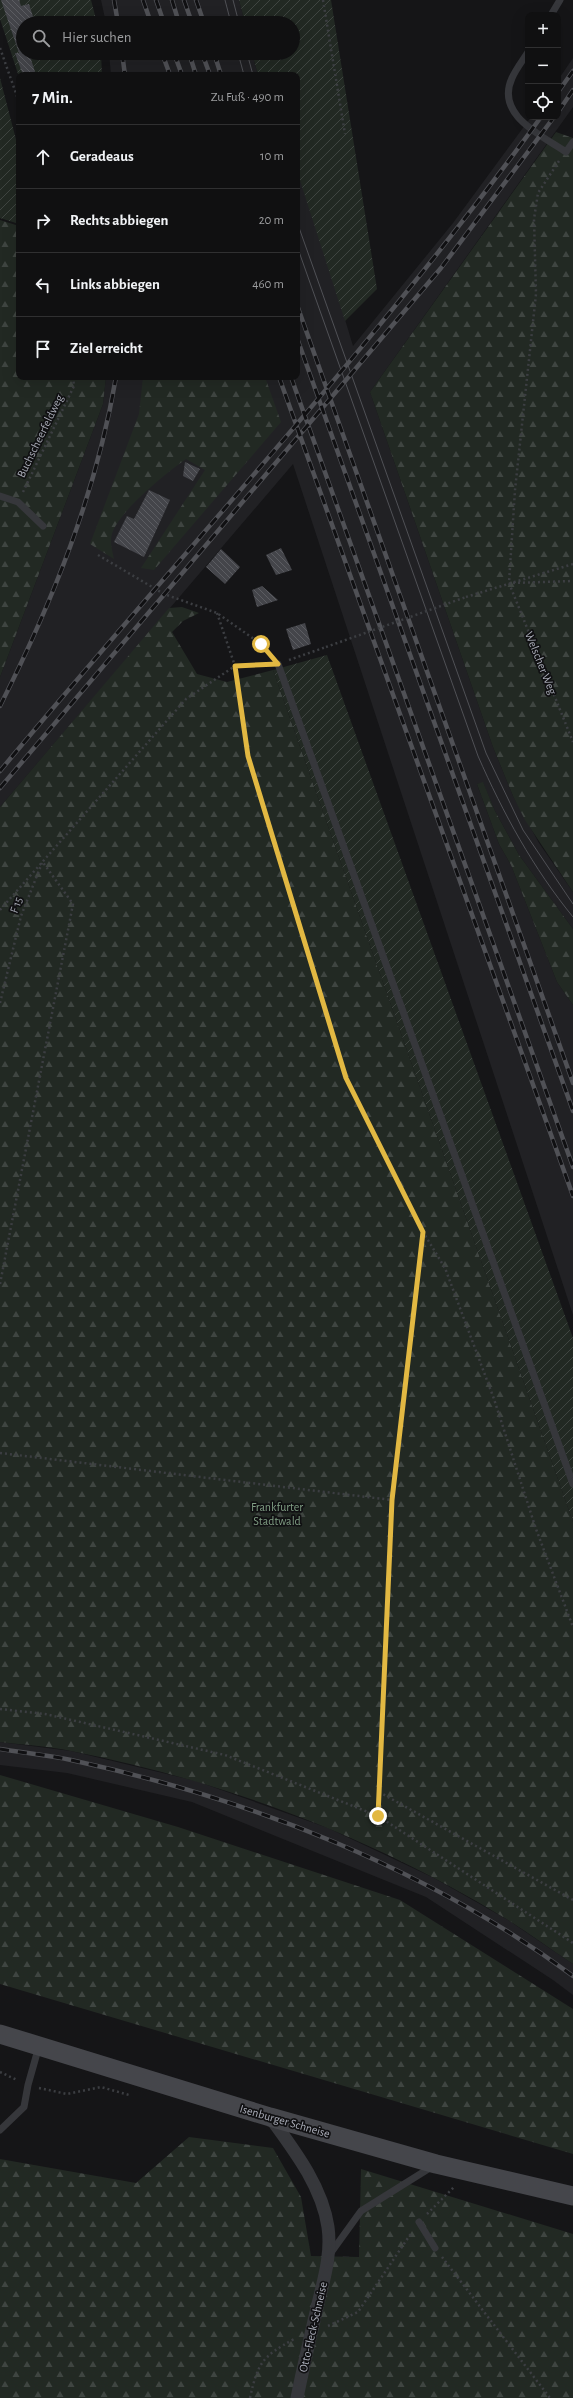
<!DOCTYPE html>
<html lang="de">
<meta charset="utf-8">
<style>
body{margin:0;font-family:"Alegreya Sans",sans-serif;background:#1e1e1f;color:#f1f3f6}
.controls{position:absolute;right:12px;top:12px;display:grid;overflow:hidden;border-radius:8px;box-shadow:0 4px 16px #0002}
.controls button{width:36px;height:36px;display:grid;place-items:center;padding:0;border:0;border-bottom:1px solid #303031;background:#101011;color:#f1f3f6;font:20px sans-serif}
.stop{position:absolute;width:12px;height:12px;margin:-9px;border:3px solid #e2b842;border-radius:50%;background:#fff}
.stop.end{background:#e2b842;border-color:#fff;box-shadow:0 1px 4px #0008}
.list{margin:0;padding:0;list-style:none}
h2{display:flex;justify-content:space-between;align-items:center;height:52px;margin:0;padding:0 16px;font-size:17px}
h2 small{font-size:13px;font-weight:400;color:#9c9d9f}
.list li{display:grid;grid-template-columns:26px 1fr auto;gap:12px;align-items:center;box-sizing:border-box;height:64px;padding:0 16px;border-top:1px solid #303031}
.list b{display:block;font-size:15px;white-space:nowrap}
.list em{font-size:13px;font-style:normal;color:#9c9d9f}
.icon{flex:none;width:22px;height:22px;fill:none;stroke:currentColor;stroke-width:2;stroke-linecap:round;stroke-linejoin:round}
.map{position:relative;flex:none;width:573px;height:2398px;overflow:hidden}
.search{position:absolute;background:#101011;box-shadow:0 4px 16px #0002;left:16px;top:16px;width:284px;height:44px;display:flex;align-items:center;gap:10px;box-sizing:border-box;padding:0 14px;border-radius:22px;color:#9c9d9f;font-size:15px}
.panel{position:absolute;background:#101011;box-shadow:0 4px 16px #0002;left:16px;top:72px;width:284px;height:308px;border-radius:8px}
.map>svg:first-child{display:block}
.built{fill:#212124}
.forest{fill:url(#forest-firs)}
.garden{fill:url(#garden-furrows)}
.building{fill:url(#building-back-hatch)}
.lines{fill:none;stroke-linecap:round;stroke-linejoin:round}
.path{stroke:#3c3e42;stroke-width:2.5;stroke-dasharray:2 3;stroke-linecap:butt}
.service{stroke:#36373b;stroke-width:7}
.minor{stroke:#36373b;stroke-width:13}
.secondary{stroke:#45464b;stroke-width:19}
.tram{stroke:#505156;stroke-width:1}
.rail-casing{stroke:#505156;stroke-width:4.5}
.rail{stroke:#101012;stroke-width:3;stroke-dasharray:9;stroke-linecap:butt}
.path-bridge{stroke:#3c3e42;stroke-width:2.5;stroke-dasharray:2 3;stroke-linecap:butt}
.route{stroke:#e2b842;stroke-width:5}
.labels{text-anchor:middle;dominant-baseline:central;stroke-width:3.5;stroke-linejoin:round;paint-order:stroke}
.street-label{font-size:12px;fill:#a8abb6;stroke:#101012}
.park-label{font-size:12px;fill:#819f85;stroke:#101012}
</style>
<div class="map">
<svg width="573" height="2398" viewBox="0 0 573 2398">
<defs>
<pattern id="forest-firs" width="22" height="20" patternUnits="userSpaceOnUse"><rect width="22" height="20" fill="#222923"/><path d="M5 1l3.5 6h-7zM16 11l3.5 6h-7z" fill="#3f4541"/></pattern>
<pattern id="garden-furrows" width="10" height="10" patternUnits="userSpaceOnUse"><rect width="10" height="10" fill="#222923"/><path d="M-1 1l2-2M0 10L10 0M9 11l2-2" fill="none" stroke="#3f4541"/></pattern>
<pattern id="building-back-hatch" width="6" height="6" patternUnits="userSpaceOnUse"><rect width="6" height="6" fill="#44454a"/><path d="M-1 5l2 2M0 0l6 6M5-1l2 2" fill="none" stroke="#5c5d62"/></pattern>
</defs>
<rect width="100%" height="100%" fill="#151517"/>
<!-- built -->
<path class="built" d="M101,0H239L245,23H106Z
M109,53H252L258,75H111Z
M573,58V107L370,392L493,747L513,796L539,843L573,892V929L519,855L495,811L483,783L477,784L499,844L511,865L557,982L573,1005V1315L293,464L0,807V677L103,404L106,377H297V171L316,223L353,346L453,223L531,117H558V80Z
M0,1742L71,1751L196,1781L328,1828L434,1878L508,1920L573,1964V1995L553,1980L426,1897L192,1802L67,1773L0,1765Z"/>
<!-- forest -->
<path class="forest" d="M556,132L573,138V892L525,820L513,796L493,747L370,392Z
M0,220L19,226V377H106L103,404L0,677Z
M143,377H265L281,422L154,570L141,568L205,470L186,459C165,474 123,508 113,531C109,541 112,549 114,559L90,544L139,414Z
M182,607L199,613L183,621L172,632L197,674L227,682L273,670L573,1522V1964C552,1950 530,1934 508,1920C375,1838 225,1781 71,1751C48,1746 24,1745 0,1742V807L169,608Z
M483,782L495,811L519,855L573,929V1005L557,982L511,865L499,844L477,784Z
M0,1775L178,1827L400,1900L573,2009V2154L0,1984Z
M189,2137L273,2148L301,2197L311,2256L359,2257L361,2169L573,2234V2398H0V2159L136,2183Z"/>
<!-- garden -->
<path class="garden" d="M0,0H91L97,23H23V53H101L102,75H19V77L0,19Z
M239,0H331L377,289L345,321L297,171V75H258L252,53H293V23H245Z
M0,78L19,151V224L0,218Z
M327,655L573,1338V1522L273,670Z"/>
<!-- building -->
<path class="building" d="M1,0H19L21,6L29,4L35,23H23V53H29L36,75H23L15,53H19Z
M185,462L200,469L193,481L183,476Z
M149,490L170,500L144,557L114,542L127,516L134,519Z
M281,548L292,570L276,575L266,555Z
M221,549L240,567L225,584L206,567Z
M262,586L278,600L257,607L252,590Z
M305,623L311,644L293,650L286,629Z"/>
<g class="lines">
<!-- path -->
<path class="path" d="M323,0L345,134
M0,48L19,102
M559,161L538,193L534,219L536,294L515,490L509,583L573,742
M23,492L74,386L73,377
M98,555L164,594L217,613L261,644L271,656
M513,583L573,581
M466,597L573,564
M217,613L235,666L248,756L346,1078L423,1232L445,1268L494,1399L536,1529L573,1627
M289,660L326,647
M0,910L186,699L235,666L267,664
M0,1003L21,916L42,863
M0,1284L73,904L42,861
M0,1453L392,1500
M0,1709L45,1714L225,1755L378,1816L573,1943
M379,1792L573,1900
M378,1816L392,1500L423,1232
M0,2072L17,2080
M39,2088L67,2094L101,2087L129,2095
M427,2214L454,2187
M442,2257L550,2398
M328,2326L358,2312L412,2232
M250,2398C258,2362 262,2357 294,2339"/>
<!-- service -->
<path class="service" d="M551,15L560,0
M528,52C523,60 516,69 512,78C495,115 541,135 566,152L573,142
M0,496L18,502L43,526
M278,664L573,1484
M0,2130L24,2107L28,2085L39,2046
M419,2222L435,2248
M330,2254L361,2211L433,2166"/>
<!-- minor -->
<path class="minor" d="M270,2117C294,2150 322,2186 328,2227C332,2255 323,2282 317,2308C310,2338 303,2368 297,2398"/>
<!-- secondary -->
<path class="secondary" d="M0,2034L270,2117L436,2164L573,2196"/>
<!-- tram -->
<path class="tram" d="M225,0L231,23
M233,0L239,23
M238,53L244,75
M247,53L253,75
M297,222L486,753L523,830L573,904
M297,246L478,756C503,813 533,868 573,917"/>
<defs>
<path id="rail" d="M114,0L118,23
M143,0L151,23
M156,0L164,23
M172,0L179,23
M184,0L192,23
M196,0L204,23
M122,53L125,75
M162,53L170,75
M174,53L182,75
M189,53L196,75
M202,53L210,75
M214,53L221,75
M558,92L573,71
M558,112L573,90
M297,305L573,1083
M297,338L573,1111
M279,377L573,1196
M291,377L573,1167
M0,706C53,601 96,494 116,377
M0,771C181,554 375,346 541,117
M0,788L441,268L554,117
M0,1749C24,1753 48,1755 71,1760C248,1798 427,1868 573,1976"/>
</defs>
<!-- rail casing -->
<use href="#rail" class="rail-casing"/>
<!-- rail -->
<use href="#rail" class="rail"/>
<!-- path-bridge -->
<path class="path-bridge" d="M326,647L466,597"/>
</g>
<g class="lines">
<!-- route -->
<path class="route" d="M261,644L278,664L235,666L248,756L346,1078L423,1232L392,1500L378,1816"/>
</g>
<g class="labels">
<!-- street labels -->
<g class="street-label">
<text transform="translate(40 436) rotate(-64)">Buchscheerfeldweg</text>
<text transform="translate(541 663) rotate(68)">Welscher Weg</text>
<text transform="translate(16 905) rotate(-70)">F 15</text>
<text transform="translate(285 2121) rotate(16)">Isenburger Schneise</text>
<text transform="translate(313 2327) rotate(-77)">Otto-Fleck-Schneise</text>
</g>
<!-- park labels -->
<g class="park-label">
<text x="277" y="1507">Frankfurter<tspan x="277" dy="14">Stadtwald</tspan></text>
</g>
</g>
</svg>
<div class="controls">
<button>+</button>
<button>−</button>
<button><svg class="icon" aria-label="locate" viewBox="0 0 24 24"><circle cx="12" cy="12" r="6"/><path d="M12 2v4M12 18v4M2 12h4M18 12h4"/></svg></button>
</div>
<div class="stop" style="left:261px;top:644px"></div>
<div class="stop end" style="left:378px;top:1816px"></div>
<div class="search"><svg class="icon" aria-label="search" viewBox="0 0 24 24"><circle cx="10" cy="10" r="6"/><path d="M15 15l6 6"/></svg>Hier suchen</div>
<section class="panel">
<h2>7 Min.<small>Zu Fuß · 490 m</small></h2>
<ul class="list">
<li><svg class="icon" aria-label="ahead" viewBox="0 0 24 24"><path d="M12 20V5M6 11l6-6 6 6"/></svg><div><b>Geradeaus</b></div><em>10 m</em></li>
<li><svg class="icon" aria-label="right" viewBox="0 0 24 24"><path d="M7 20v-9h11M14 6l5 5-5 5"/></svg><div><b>Rechts abbiegen</b></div><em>20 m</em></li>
<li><svg class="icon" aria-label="left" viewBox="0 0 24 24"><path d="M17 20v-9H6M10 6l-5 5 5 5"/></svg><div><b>Links abbiegen</b></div><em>460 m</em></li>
<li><svg class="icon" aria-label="arrive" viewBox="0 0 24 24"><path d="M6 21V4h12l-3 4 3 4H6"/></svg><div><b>Ziel erreicht</b></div></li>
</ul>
</section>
</div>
